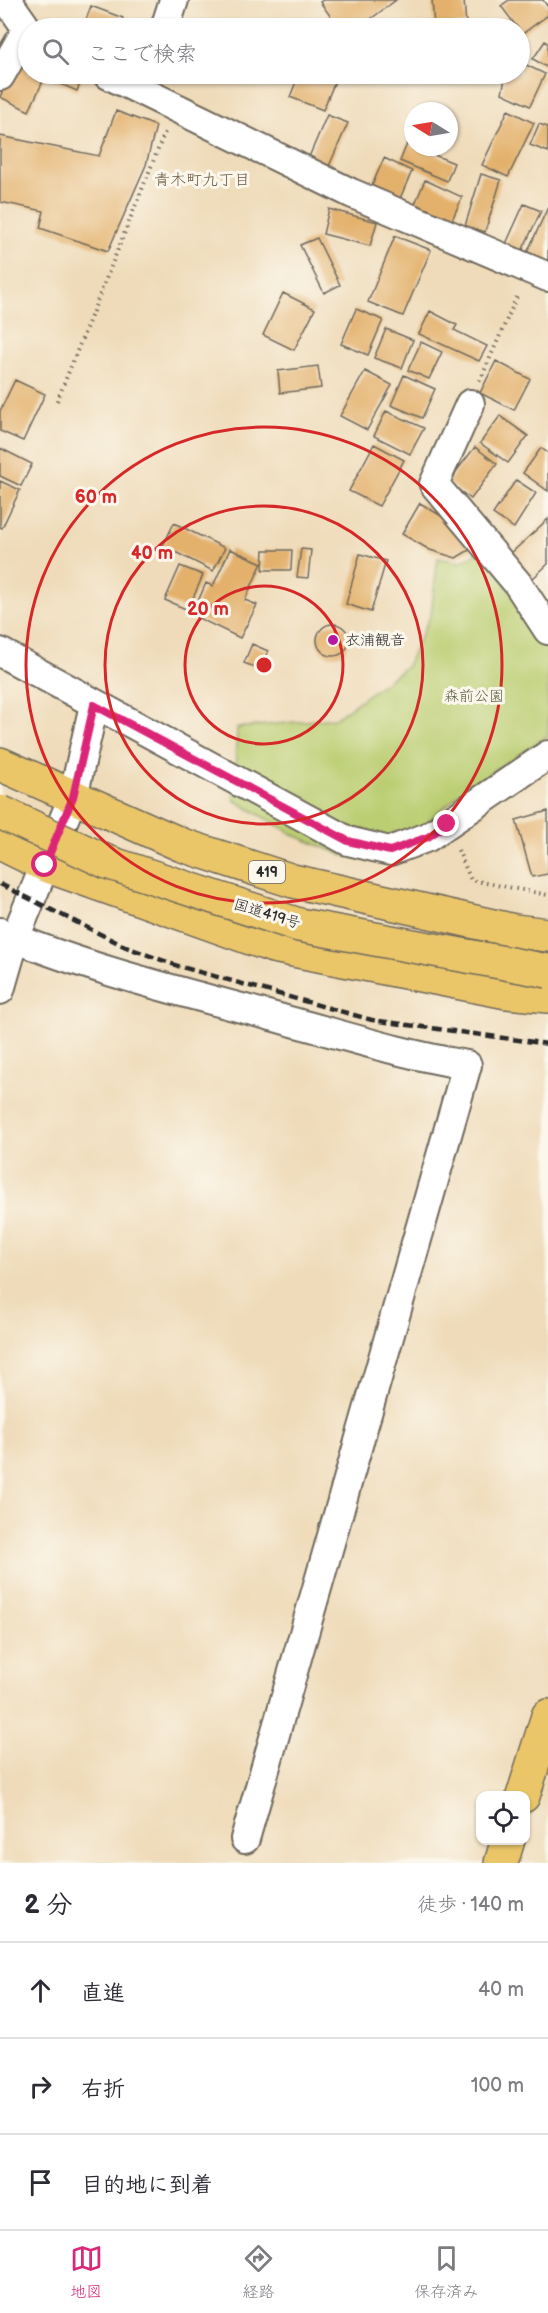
<!DOCTYPE html>
<html lang="ja">
<meta charset="utf-8">
<style>
body{margin:0;font-family:"Balsamiq Sans","Klee One",sans-serif;background:#f2f2f3;color:#2b2b33}
.controls{position:absolute;right:18px;bottom:18px;display:grid;overflow:hidden;border-radius:12px;box-shadow:0 2px 4px #0004}
.controls button{width:54px;height:54px;display:grid;place-items:center;padding:0;border:0;border-bottom:2px solid #e1e1e2;background:#fff;color:#2b2b33;font:30px sans-serif}
.compass{position:absolute;left:404px;top:102px;width:54px;height:54px;border-radius:50%;background:#fff;box-shadow:0 2px 4px #0004;rotate:281deg}
.stop{position:absolute;width:18px;height:18px;margin:-14px;border:4px solid #db2777;border-radius:50%;background:#fff}
.stop.end{background:#db2777;border-color:#fff;box-shadow:0 2px 6px #0008}
.list{margin:0;padding:0;list-style:none}
h2{display:flex;justify-content:space-between;align-items:center;height:78px;margin:0;padding:0 24px;font-size:26px}
h2 small{font-size:20px;font-weight:400;color:#7c7c81}
.list li{display:grid;grid-template-columns:39px 1fr auto;gap:18px;align-items:center;box-sizing:border-box;height:96px;padding:0 24px;border-top:2px solid #e1e1e2}
.list b{display:block;font-size:22px;white-space:nowrap}
.list em{font-size:20px;font-style:normal;color:#7c7c81}
.icon{flex:none;width:33px;height:33px;fill:none;stroke:currentColor;stroke-width:2;stroke-linecap:round;stroke-linejoin:round}
.map{position:relative;flex:none;width:548px;height:1863px;overflow:hidden}
.search{position:absolute;background:#fff;box-shadow:0 2px 4px #0004;left:18px;right:18px;top:18px;height:66px;display:flex;align-items:center;gap:15px;box-sizing:border-box;padding:0 21px;border-radius:33px;color:#7c7c81;font-size:22px}
.sheet{height:366px;background:#fff}
nav{display:flex;justify-content:space-around;align-items:center;box-sizing:border-box;height:84px;border-top:2px solid #e1e1e2;background:#fff;font-size:16px;color:#7c7c81}
nav a{display:grid;justify-items:center;gap:3px}
nav .on{color:#db2777}
.map>svg:first-child{display:block}
.green{fill:#bbce72;stroke:#737c4e;stroke-width:1.5}
.building{fill:#e3b16c}
.lines{fill:none;stroke-linecap:round;stroke-linejoin:round}
.minor-casing{stroke:#70695d;stroke-width:32}
.highway-casing{stroke:#70695d;stroke-width:36}
.path{stroke:#70695d;stroke-width:4;stroke-dasharray:1.5 4.5;stroke-linecap:butt}
.minor{stroke:#fff;stroke-width:28}
.highway{stroke:#eac669;stroke-width:33}
.rail{stroke:#2b2b2b;stroke-width:4.5;stroke-dasharray:9 4.5;stroke-linecap:butt}
.highway-bridge-casing{stroke:#70695d;stroke-width:36;stroke-linecap:butt}
.highway-bridge{stroke:#eac669;stroke-width:33}
.route{stroke:#db2777;stroke-width:8}
.ring{fill:none;stroke:#d62828;stroke-width:3}
.poi-dot{fill:#b5179e;stroke:#fbf7ec;stroke-width:2}
.labels{text-anchor:middle;dominant-baseline:central;stroke-width:6;stroke-linejoin:round;paint-order:stroke}
.shield{fill:#fbf7ec;stroke:#696865;stroke-width:1.5}
.shield-label{font-size:14px;font-weight:bold;fill:#2b2b2b}
.poi-label{font-size:15px;fill:#2b2b2b;stroke:#fbf7ec;text-anchor:start}
.park-label{font-size:15px;fill:#565c40;stroke:#fbf7ec}
.street-label{font-size:15px;fill:#2b2b2b;stroke:#fbf7ec}
.neighbourhood-label{font-size:16px;fill:#6b5a42;stroke:#fbf7ec}
.centre{fill:#d62828;stroke:#fbf7ec;stroke-width:3}
.ring-label{font-size:18px;text-anchor:middle;font-weight:bold;fill:#d62828;stroke:#fbf7ec;stroke-width:6;stroke-linejoin:round;paint-order:stroke}
</style>
<div class="map">
<svg width="548" height="1863" viewBox="0 0 548 1863">
<rect width="100%" height="100%" fill="#fbf7ec"/>
<filter id="ink" filterUnits="userSpaceOnUse"><feTurbulence type="fractalNoise" baseFrequency=".0167" numOctaves="2"/><feDisplacementMap in="SourceGraphic" scale="12" xChannelSelector="R" yChannelSelector="G"/><feConvolveMatrix kernelMatrix="1 2 1 2 8 2 1 2 1" color-interpolation-filters="sRGB"/></filter>
<filter id="wash" filterUnits="userSpaceOnUse"><feTurbulence type="fractalNoise" baseFrequency=".008" numOctaves="4" result="noise"/><feDisplacementMap in="SourceGraphic" scale="24" xChannelSelector="R" yChannelSelector="G"/><feGaussianBlur stdDeviation="1.35" result="paint"/><feColorMatrix in="noise" values="0 0 0 0 0 0 0 0 0 0 0 0 0 0 0 0 0 1.4 0 .05"/><feComposite in="paint" operator="in"/></filter>
<g filter="url(#wash)">
<rect width="100%" height="100%" fill="#efdbb9"/>
<!-- green -->
<path class="green" d="M483,550L548,647V736L460,793L424,826L389,843L345,856L296,836L234,800L237,728L336,718L407,666L431,614L438,558L460,562Z"/>
<g id="blocks">
<!-- building -->
<path class="building" d="M323,0H396L364,24L360,18L342,28H339L320,2Z
M432,0H464L466,24L434,26Z
M509,0H543L548,7V15L522,34L501,6Z
M91,6L123,18L119,28H83Z
M545,41L548,44V68L533,59Z
M23,44L28,47V74H84L77,91L45,77L29,111L0,97Z
M520,62L545,74L530,106L502,93L506,74H520Z
M299,74H338L323,110L290,97Z
M508,110L534,123L508,177L482,165Z
M116,111L156,126L146,165L108,251L40,228L44,211L0,202V136L99,156Z
M327,115L348,123L329,166L309,157Z
M539,124L548,127V152L530,145Z
M407,144L454,163L447,181L400,161Z
M384,158L412,171L398,203L370,190Z
M481,174L501,180L485,232L465,226Z
M425,180L462,197L452,220L415,204Z
M524,204L541,211L521,253L505,246Z
M548,207V263L527,253Z
M329,209L377,222L370,246L323,234Z
M395,236L431,250L403,316L368,302Z
M317,238L340,285L324,293L300,245Z
M283,293L315,309L294,350L263,335Z
M356,309L383,320L368,355L341,344Z
M430,311L457,325L454,330L487,346L479,361L419,334Z
M386,329L413,340L402,368L374,358Z
M421,342L442,352L429,379L408,370Z
M496,361L530,379L514,410L480,393Z
M318,366L321,388L280,393L278,371Z
M365,371L392,385L367,430L340,416Z
M404,375L435,389L422,418L391,405Z
M15,380L45,394L23,441L0,431V411Z
M386,411L424,428L410,454L374,436Z
M500,416L528,436L508,463L480,443Z
M374,444L404,460L379,506L349,491Z
M475,447L497,464L471,499L448,482Z
M0,448L32,464L21,486L0,476Z
M541,448L548,453V491L523,473Z
M516,480L536,493L514,528L493,514Z
M0,481L20,490L2,528L0,527Z
M420,503L448,520L476,546L456,558L430,550L402,534Z
M548,519V564L530,581L507,557Z
M174,523L225,548L213,571L163,546Z
M230,549L262,563L245,600L257,605L240,638L192,615L206,583L213,586Z
M301,549L311,550L308,578L297,577Z
M264,550H292L291,570H263Z
M360,554L386,561L371,612L346,604Z
M180,566L203,575L188,610L165,600Z
M317 640a16 16 0 1 1 32 0a16 16 0 1 1-32 0Z
M252,644L268,651L260,669L244,663Z
M548,811V874L532,877L516,820Z"/>
</g>
</g>
<g filter="url(#ink)">
<use href="#blocks" fill-opacity="0" stroke="#70695d" stroke-width="1.5"/>
<g class="lines">
<defs>
<path id="minor" d="M7,0L28,30
M165,28L174,0
M107,74L351,193L548,277
M0,76L27,29
M470,404L434,484L518,584L548,630
M0,652L348,841L390,851L428,837L548,755
M0,932C84,968 183,992 271,1016C336,1033 400,1054 467,1065L245,1839
M0,990L15,938L73,797L94,705"/>
<path id="highway" d="M0,764L182,845L293,881L515,931L548,935
M0,843L45,865L273,946L507,992L548,996
M523,1796L548,1716
M501,1863L508,1840"/>
</defs>
<!-- minor casing -->
<use href="#minor" class="minor-casing"/>
<!-- highway casing -->
<use href="#highway" class="highway-casing"/>
<!-- path -->
<path class="path" d="M480,381L518,294
M57,401L165,132
M458,850L471,880L548,895"/>
<!-- minor -->
<use href="#minor" class="minor"/>
<!-- highway -->
<use href="#highway" class="highway"/>
<!-- rail -->
<path class="rail" d="M0,884L126,947L178,966L372,1020L548,1044"/>
<defs>
<path id="highway-bridge" d="M0,812L107,862L299,925L548,971"/>
</defs>
<!-- highway-bridge casing -->
<use href="#highway-bridge" class="highway-bridge-casing"/>
<!-- highway-bridge -->
<use href="#highway-bridge" class="highway-bridge"/>
</g>
</g>
<g class="lines" filter="url(#ink)">
<!-- route -->
<path class="route" d="M45,865L73,797L94,705L348,841L390,851L428,837L447,824"/>
</g>
<!-- distance rings -->
<g class="ring">
<circle cx="264" cy="665" r="79"/>
<circle cx="264" cy="665" r="159"/>
<circle cx="264" cy="665" r="238"/>
</g>
<!-- markers -->
<circle class="poi-dot" cx="333" cy="640" r="6"/>
<g class="labels">
<!-- shield labels -->
<rect class="shield" x="249" y="861" width="36" height="22" rx="4.5"/>
<g class="shield-label">
<text x="267" y="872">419</text>
</g>
<!-- poi labels -->
<g class="poi-label">
<text x="345" y="640">衣浦観音</text>
</g>
<!-- park labels -->
<g class="park-label">
<text x="474" y="696">森前公園</text>
</g>
<!-- street labels -->
<g class="street-label">
<text transform="translate(267 914) rotate(17)">国道419号</text>
</g>
<!-- neighbourhood labels -->
<g class="neighbourhood-label">
<text x="202" y="180">青木町九丁目</text>
</g>
</g>
<circle cx="264" cy="665" r="9" class="centre"/>
<g class="ring-label">
<text x="96" y="503">60 m</text>
<text x="152" y="559">40 m</text>
<text x="208" y="615">20 m</text>
</g>
</svg>
<div class="controls">
<button><svg class="icon" aria-label="locate" viewBox="0 0 24 24"><circle cx="12" cy="12" r="6"/><path d="M12 2v4M12 18v4M2 12h4M18 12h4"/></svg></button>
</div>
<svg class="compass" viewBox="-18 -18 36 36"><path d="M0-13l5 13h-10z" fill="#e53935"/><path d="M0 13l5-13h-10z" fill="#7c7c81"/></svg>
<div class="stop" style="left:45px;top:865px"></div>
<div class="stop end" style="left:447px;top:824px"></div>
<div class="search"><svg class="icon" aria-label="search" viewBox="0 0 24 24"><circle cx="10" cy="10" r="6"/><path d="M15 15l6 6"/></svg>ここで検索</div>
</div>
<section class="sheet">
<h2>2 分<small>徒歩 · 140 m</small></h2>
<ul class="list">
<li><svg class="icon" aria-label="ahead" viewBox="0 0 24 24"><path d="M12 20V5M6 11l6-6 6 6"/></svg><div><b>直進</b></div><em>40 m</em></li>
<li><svg class="icon" aria-label="right" viewBox="0 0 24 24"><path d="M7 20v-9h11M14 6l5 5-5 5"/></svg><div><b>右折</b></div><em>100 m</em></li>
<li><svg class="icon" aria-label="arrive" viewBox="0 0 24 24"><path d="M6 21V4h12l-3 4 3 4H6"/></svg><div><b>目的地に到着</b></div></li>
</ul>
</section>
<nav>
<a class="on"><svg class="icon" aria-label="map" viewBox="0 0 24 24"><path d="M3 6l6-2 6 2 6-2v14l-6 2-6-2-6 2zM9 4v14M15 6v14"/></svg>地図</a>
<a><svg class="icon" aria-label="directions" viewBox="0 0 24 24"><path d="M12 3l9 9-9 9-9-9zM9 14v-3h6M13 9l2 2-2 2"/></svg>経路</a>
<a><svg class="icon" aria-label="saved" viewBox="0 0 24 24"><path d="M7 4h10v16l-5-4-5 4z"/></svg>保存済み</a>
</nav>
